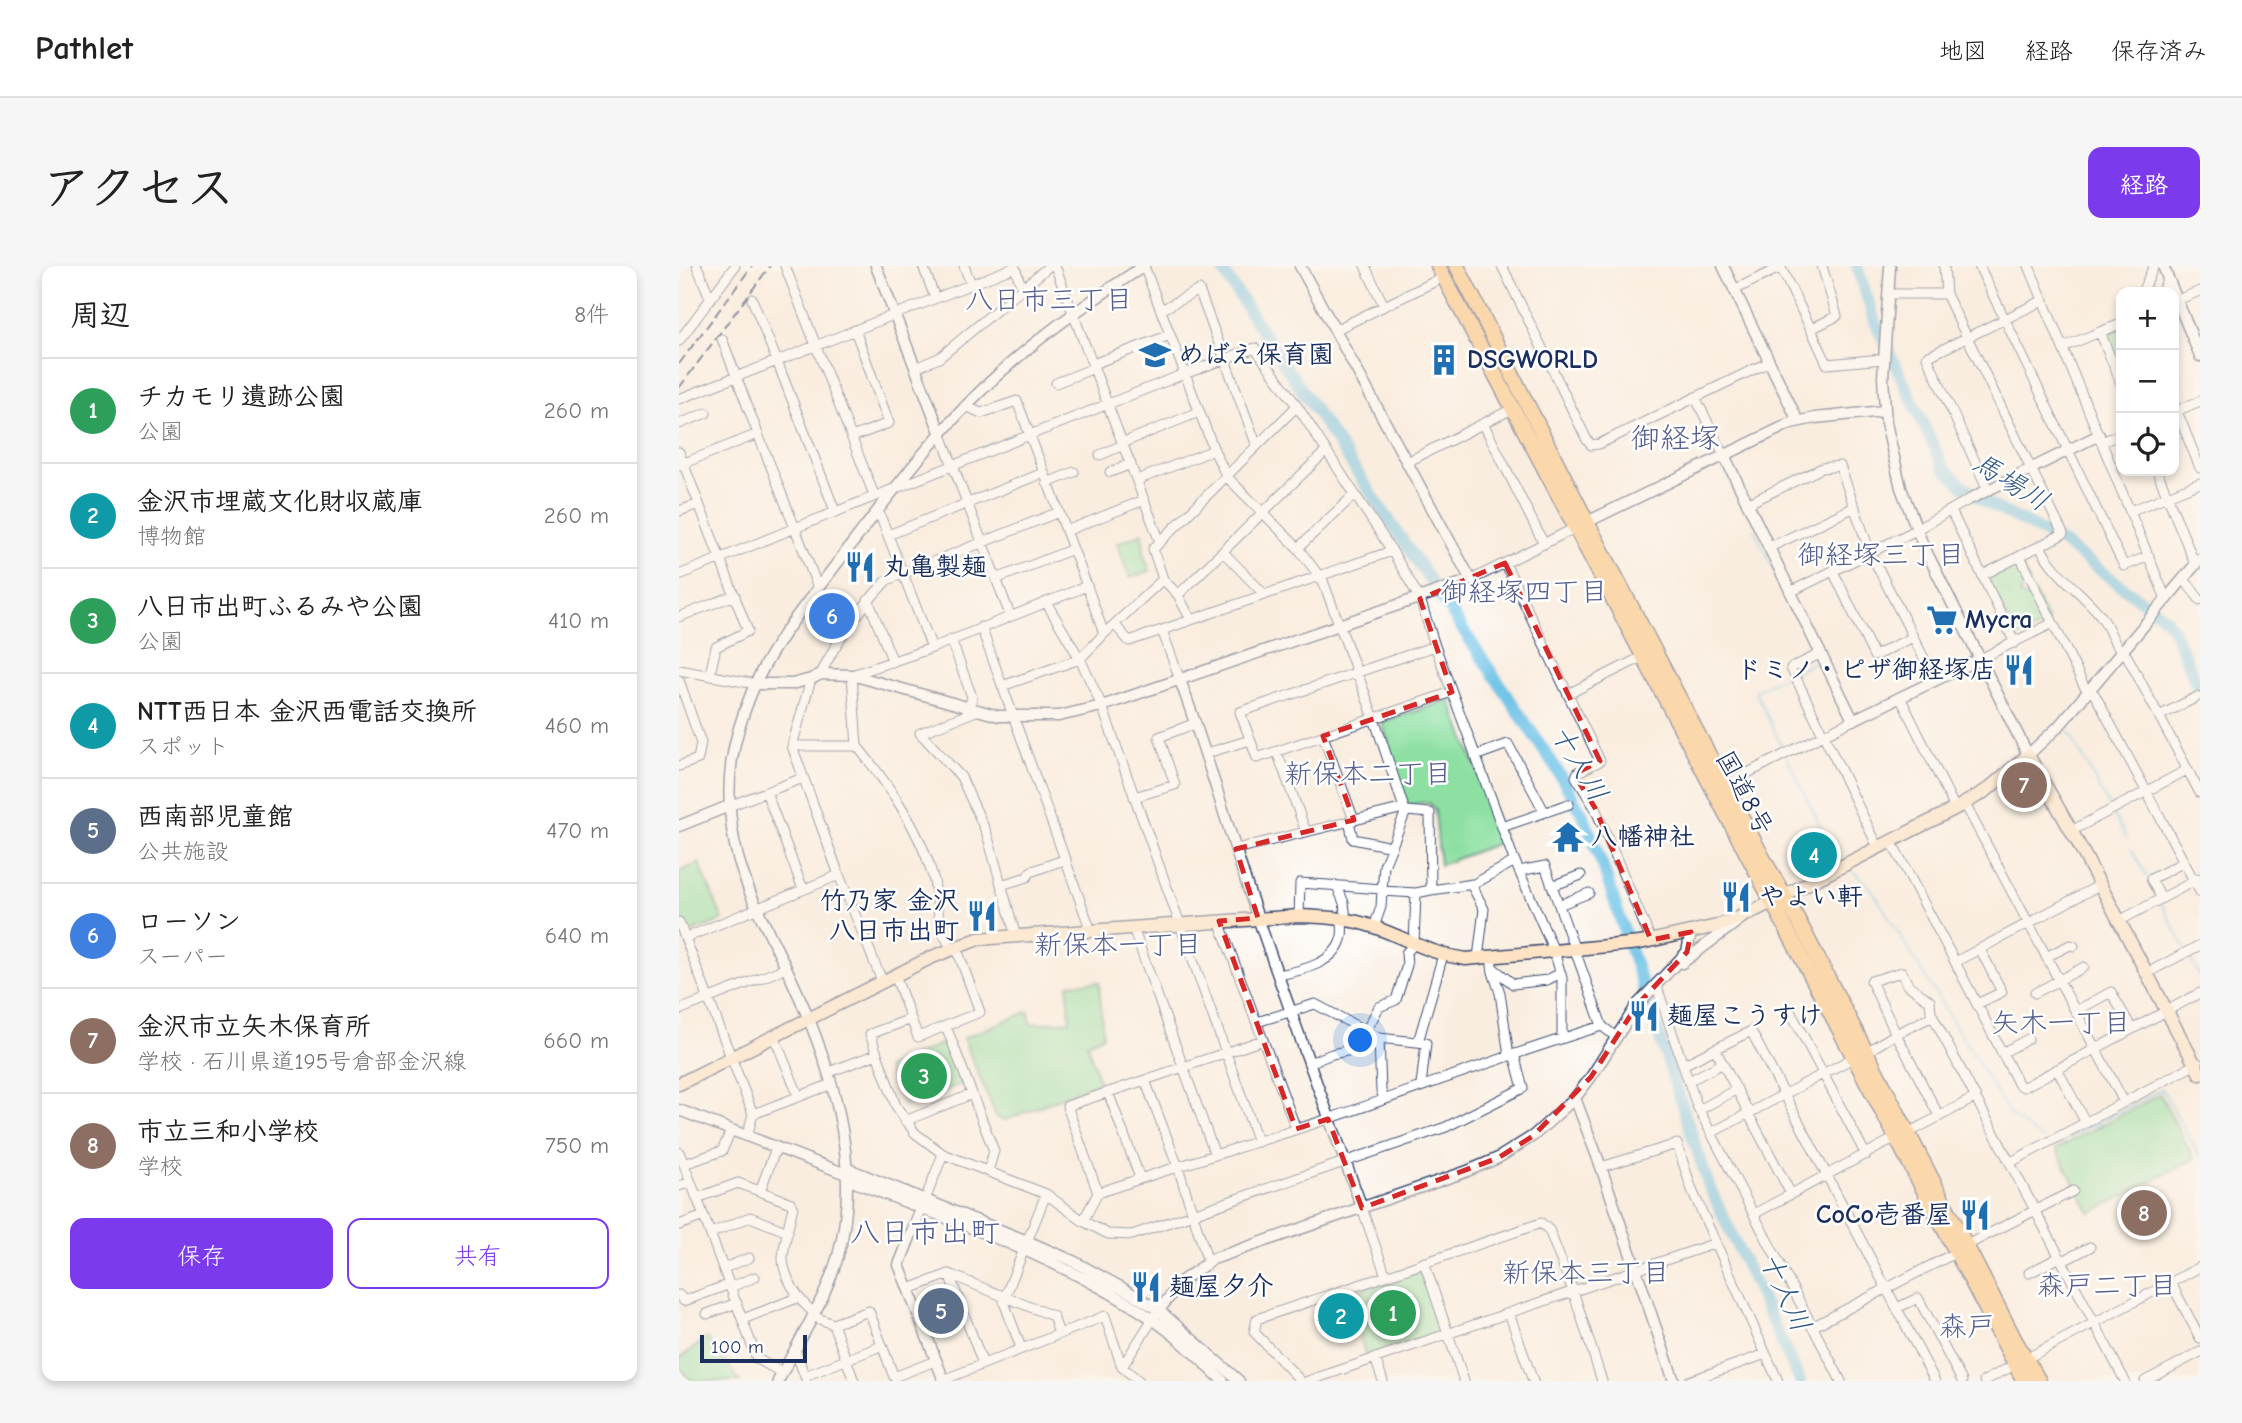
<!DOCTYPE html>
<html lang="ja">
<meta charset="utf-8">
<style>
body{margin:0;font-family:"Comic Neue","Klee One",sans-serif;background:#f6f6f6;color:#222}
.controls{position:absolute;right:21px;top:21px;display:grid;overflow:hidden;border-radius:14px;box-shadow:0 4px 10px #0003}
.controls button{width:63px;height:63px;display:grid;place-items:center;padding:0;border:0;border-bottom:2px solid #e0e0e0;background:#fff;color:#222;font:35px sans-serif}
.scale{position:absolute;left:21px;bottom:18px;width:107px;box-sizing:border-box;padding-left:7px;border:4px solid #1b2f5e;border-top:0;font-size:19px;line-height:24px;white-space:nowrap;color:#1b2f5e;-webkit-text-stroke:5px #fff;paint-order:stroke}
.you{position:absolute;left:682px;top:775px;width:24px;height:24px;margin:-18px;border:5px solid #fff;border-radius:50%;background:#1a73e8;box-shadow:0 0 0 10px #1a73e833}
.badge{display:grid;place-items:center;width:46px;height:46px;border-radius:50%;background:#7c3aed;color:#fff;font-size:23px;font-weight:700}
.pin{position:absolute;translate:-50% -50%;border:4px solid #fff;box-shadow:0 2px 7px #0006}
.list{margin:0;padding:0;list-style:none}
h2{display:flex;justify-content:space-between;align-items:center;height:91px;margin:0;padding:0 28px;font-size:30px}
h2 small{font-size:23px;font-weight:400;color:#767676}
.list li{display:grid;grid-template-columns:46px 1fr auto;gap:21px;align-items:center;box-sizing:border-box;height:105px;padding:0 28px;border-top:2px solid #e0e0e0}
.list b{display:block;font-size:26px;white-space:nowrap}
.list p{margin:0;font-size:23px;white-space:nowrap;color:#767676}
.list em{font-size:23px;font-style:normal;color:#767676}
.actions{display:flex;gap:14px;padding:21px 28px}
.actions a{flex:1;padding:16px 0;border:2px solid #7c3aed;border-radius:14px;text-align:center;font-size:24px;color:#7c3aed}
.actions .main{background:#7c3aed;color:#fff}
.icon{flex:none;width:38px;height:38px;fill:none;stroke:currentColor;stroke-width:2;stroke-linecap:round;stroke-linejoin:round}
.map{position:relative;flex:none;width:1521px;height:1115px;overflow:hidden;border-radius:14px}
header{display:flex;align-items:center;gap:42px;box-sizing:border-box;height:98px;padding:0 35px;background:#fff;border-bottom:2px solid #e0e0e0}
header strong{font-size:33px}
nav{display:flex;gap:38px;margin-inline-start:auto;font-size:24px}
.intro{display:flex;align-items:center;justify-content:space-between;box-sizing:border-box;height:168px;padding:0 42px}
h1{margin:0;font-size:49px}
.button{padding:18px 32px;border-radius:14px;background:#7c3aed;color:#fff;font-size:24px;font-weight:700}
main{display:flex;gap:42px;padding:0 42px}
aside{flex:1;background:#fff;border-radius:14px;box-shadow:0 4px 10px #0003}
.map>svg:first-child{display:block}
.green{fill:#8de0a2;stroke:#548880;stroke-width:2}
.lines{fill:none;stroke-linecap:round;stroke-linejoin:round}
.stream{stroke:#68c0e5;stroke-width:2}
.river{stroke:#68c0e5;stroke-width:12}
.minor-casing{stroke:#3c4c71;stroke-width:11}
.tertiary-casing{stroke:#3c4c71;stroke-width:13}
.secondary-casing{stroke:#3c4c71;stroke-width:15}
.trunk-casing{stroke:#3c4c71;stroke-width:17}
.minor{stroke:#fff;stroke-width:9}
.tertiary{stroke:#fff;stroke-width:10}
.secondary{stroke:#fee4c5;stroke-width:12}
.trunk{stroke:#fdbc6f;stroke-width:14}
.rail{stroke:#1b2f5e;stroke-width:2;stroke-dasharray:10 5;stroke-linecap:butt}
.marked{fill:none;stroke:#d62828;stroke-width:5;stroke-dasharray:14 9;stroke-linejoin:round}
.labels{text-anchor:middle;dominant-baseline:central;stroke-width:5;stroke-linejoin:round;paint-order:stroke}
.poi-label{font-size:26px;font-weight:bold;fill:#1b2f5e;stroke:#fff;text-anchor:start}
.street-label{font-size:26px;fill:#1b2f5e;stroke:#fff}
.neighbourhood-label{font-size:28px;fill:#56608f;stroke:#fff}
.water-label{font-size:28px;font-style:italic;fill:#325a86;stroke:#fff}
.quarter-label{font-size:30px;fill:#56608f;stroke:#fff}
</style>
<header>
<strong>Pathlet</strong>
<nav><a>地図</a><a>経路</a><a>保存済み</a></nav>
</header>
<div class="intro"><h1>アクセス</h1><a class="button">経路</a></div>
<main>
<aside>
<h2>周辺<small>8件</small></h2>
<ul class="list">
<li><span class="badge" style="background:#2e9e5b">1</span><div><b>チカモリ遺跡公園</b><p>公園</p></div><em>260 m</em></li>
<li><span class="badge" style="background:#0f9aa8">2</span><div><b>金沢市埋蔵文化財収蔵庫</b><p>博物館</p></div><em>260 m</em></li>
<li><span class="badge" style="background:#2e9e5b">3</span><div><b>八日市出町ふるみや公園</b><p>公園</p></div><em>410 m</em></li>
<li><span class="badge" style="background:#0f9aa8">4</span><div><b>NTT西日本 金沢西電話交換所</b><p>スポット</p></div><em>460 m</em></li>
<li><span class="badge" style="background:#5c6f8a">5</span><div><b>西南部児童館</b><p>公共施設</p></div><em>470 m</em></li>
<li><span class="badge" style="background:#3f7fe0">6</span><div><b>ローソン</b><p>スーパー</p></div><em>640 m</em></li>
<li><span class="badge" style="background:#8d6e63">7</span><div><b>金沢市立矢木保育所</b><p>学校 · 石川県道195号倉部金沢線</p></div><em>660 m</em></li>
<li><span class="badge" style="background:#8d6e63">8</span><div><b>市立三和小学校</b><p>学校</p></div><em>750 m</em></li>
</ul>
<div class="actions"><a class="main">保存</a><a>共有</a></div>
</aside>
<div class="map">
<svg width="1521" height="1115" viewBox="0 0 1521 1115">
<rect width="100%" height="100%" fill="#fff"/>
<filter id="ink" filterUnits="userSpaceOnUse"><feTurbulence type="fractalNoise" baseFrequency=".0143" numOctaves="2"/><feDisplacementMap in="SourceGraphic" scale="14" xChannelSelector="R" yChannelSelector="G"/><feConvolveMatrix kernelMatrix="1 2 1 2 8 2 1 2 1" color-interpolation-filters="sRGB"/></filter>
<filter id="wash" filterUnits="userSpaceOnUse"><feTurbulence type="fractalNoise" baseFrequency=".00686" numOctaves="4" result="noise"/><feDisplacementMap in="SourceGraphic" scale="28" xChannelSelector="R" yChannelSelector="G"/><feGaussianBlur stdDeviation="1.57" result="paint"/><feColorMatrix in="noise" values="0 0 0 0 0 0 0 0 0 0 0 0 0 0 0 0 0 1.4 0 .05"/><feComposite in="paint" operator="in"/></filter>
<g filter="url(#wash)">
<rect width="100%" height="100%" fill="#f9eddf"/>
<!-- green -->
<path class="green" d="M1442,61V108L1427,70L1428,67Z
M464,267L465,289L471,305L451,312L438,277Z
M1337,296L1341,297L1351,317L1344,320L1341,329L1349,332L1355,325L1369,354L1368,358L1341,371L1337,369L1309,314L1311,309Z
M771,434L825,575L761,599L756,544L749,536L728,539L703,456Z
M20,597L44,654L7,668L0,651V606Z
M420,716L424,770L408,777L420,816L327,854L318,852L284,772L350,745L351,758L391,755L389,718Z
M268,775L283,818L225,840L207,802Z
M1481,828L1515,893L1411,947L1377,883Z
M741,1005L763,1065L687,1090L666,1028Z
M28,1072L61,1115H12L0,1101V1093Z"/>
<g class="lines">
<!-- stream -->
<path class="stream" d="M1048,207L1065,243
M1075,263L1105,324
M1106,326L1112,339
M1118,351L1120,356
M1124,364L1135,387
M1118,405L1138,395
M1389,464L1430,540
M1105,485L1076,425L1110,408
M1108,492L1157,592
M1434,548L1447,571
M1453,584L1468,611
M1174,605L1192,622L1331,849L1364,874
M1482,637L1506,682
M1510,690L1521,711
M1375,879L1483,823L1521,891"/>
<!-- river -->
<path class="river" d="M541,0L589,74L875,499L905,551L923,598L1030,920L1121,1115
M1178,0L1196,56L1265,202L1284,220L1308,237L1383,276L1487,353L1493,361L1521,426"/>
</g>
</g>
<g filter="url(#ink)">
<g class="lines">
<defs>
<path id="minor" d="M18,0L31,32
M106,0L195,229
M244,0L256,32
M285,0L292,18
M376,0L481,276
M465,0L535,184L548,211L619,282L644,315L695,452L725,542
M686,0L705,40
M823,0L908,174L912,179L920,178L1090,96
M1101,0L1132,63
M1143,0L1158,50L1132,63L1148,98L1204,93
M1265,0L1267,28L1384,268L1304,309
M1300,0L1445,300L1470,290
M1350,0L1487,333
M1055,24L1102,1
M1463,26L1475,0
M1483,26L1489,12
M1209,28H1267
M1498,34L1521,25
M482,44L520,24L578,180
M1442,58L1421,66L1442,117
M656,64L765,11
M43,73L79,168
M0,75L56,0
M1384,81L1421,66
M414,98L491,69
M236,102L260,92L343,23
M377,117L415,102
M1016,131L1045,189
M0,133L98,95L73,33
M1495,138L1521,202
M1495,146L1521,135
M0,158L27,147
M805,159L865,278
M261,166L331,349
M173,171L210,157L176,64
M1423,176L1442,168
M443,177L520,146
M0,186L69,365L37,381L31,408
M421,189L444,179
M728,196L835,142
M0,199L79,168L116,262L505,108L576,82L618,140L713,285L741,333L756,380L834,591L875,685L883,712V772
M1478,205L1516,298
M431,206L452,198
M458,214L535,184
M368,217L395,206
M1309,224L1248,91L1365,34
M1068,238L1143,202L1161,200L1191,286L1256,414
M199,244L253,382
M0,245L20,238
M156,245L98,95L336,1L343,23L370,0
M1272,245L1336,377
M1451,245L1521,217
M387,265L465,234
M209,269L364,207
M1361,280C1375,309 1402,325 1422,350C1433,365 1432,378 1448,390L1521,527
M619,282L675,229
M1089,282L1176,241
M544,286L585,328
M1341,290L1405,420L1416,429L1521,626
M826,297L921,495L899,506L897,511L916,542L972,674
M1154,305L1195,390L1234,371
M0,309L116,262L139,322
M317,313L394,283
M484,313L474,283L618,140
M1505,313L1521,334
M792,314L898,261
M408,320L425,368L484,313L499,329L512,354L713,285
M1111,326L1231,267L1293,232
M499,329L647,185
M189,334L214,396
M367,336L401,393L423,440L579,876
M0,351L56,329
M436,359L450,375L483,364
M302,361L412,665
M272,373L293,431L290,442
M756,380L561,446L578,492L773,426
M1141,388L1112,402L1199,581
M1301,393L1374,357
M0,404L77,418
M142,408C157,374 183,341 208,314L380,246L338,135L302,147L286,140
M132,413L113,480L160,609L203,715
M0,414L22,477L19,493L0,500
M501,414L483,364L512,354
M323,420L401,393L425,368
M889,428L965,390
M1221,431L1274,538L1288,542L1445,836
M300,444L241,467L282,511L308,568L337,671
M1480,450L1518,431
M644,470L675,554
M113,480H178L173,409L253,382L408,320L380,246
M178,480C209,518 241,563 254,611C260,633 256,672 279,686L301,746L239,771L232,753
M598,486L627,566
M528,487L571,474
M796,490L829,478L865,545
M1047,518L1174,454
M87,526L124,623
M455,531L496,519L480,471L517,457
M50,540L124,512
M670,555L674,573L713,581
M823,561L890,538
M1392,565L1508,504
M1212,575L1276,696L1421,619
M557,583L725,542L727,545L751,547L752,624L795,618L836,595
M840,605L866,600L923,760
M792,618L805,643L799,692
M322,619L348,611L351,606L387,593
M658,620L665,637L667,653
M873,620L902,609
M703,625L705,600L727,545
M1482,632L1472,613L1505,596
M880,639L910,627
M620,650L621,617L703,623
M1440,655L1521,612
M0,656L74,848L68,870
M695,661L702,641L703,625L737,627L752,624
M454,662L536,889
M6,672L160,609
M812,691L814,706L821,727L830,790
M1367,691L1391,679L1395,680
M1276,696L1340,819L1345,821L1521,727
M813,701L834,718L868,714L882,707
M1468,707L1521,679
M599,709C622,705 658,697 663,670C664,665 663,658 663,653
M977,718L1004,799L1072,765L1256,1115
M1356,727L1405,701
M1298,738L1323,726L1301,683
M1110,743L1187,889
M0,744L107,702
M1397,745L1432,726L1453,763
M1254,750L1217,768L1260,850
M578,756L636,738L700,772L747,777L742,819
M267,760L315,885L309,905
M687,765L700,741L717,734L728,699L727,687L735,678L737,627
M95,770L120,831
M700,773L702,825L705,833
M584,774L617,863
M739,776L764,689
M1036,783L1070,847
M1187,786L1217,768L1192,715L1223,706L1229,719L1251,735L1252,747L1446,1115
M1323,787L1349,773
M198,788L191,768L232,753L216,709
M630,797L653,788L700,778
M1004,799L1018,840L1162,1115
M1378,803L1407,857
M150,806L198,788L217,840L236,867L264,888L367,928L404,955L419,927C494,901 571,879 646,854C739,823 830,788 923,760L937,771
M466,814L584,774L540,655
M1010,815L1044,797
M429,826L461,912
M1020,844L1058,823
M1069,847L1112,928
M74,848L153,818
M226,855L293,828
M1032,867L1176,791
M1229,867L1297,831
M0,886L18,932L59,917L112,937L114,941C110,957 106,974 104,990C103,1008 120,1037 135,1046
M1332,896L1519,797
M5,898L43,885L52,864
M922,901L998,878L1013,924L1099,1115
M0,920L12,916
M81,925L97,882
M419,927L388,840L466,814L499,901L529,996
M18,932L78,1093L104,1107
M246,934L264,888
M1075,948L1218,871
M404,955L429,968L453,969L767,861L844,822L835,788
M0,959L25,950
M32,967L71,951L109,966
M1288,979L1394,925
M1384,995L1411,981
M745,996L785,1115
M45,1002L70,992
M1350,1007L1381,991
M270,1008L304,1098
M707,1010L862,957L870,964L894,1025L923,1115
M1492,1017L1521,1072
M52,1021L76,1011
M230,1023L270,1008L326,1031L367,928
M0,1029L5,1035L51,1018
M1218,1042L1239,1032L1283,1115
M830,1047L854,1115
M28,1048L58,1037
M133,1050L154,1058L190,1045L215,1111L256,1095
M64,1053L118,1032
M154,1058L175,1115
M1133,1061L1278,986
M342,1082L325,1036L326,1031L374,1050L380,1068
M116,1084L127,1113
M696,1092L704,1115
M443,1101L460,1115
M126,1110L202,1080
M264,1114L426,1050L443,1101L477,1048
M622,1115L575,1066L578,1053L707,1010L683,942
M629,1115L1037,977
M1010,1115L1087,1088
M1305,1115L1521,1001
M1466,1115L1521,1086"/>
<path id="tertiary" d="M197,0L261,166
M1044,0L1119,155
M1211,0L1204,112L1207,157L1222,222L1244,279L1349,489L1380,460L1521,293
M1484,0L1521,90
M1045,189L1174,454L1301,393
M1293,232L1420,169
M908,256L1112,157L1136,152L1205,145
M501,414C530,493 552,573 579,652C612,749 648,845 683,942
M77,418H113L132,413L142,408L173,409L320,450H380L423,440L792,314L621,0
M0,560L50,540
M1003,697L1063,652
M896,832L922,901L995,1115
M0,844L167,908
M167,902L348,975L394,995L445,1023L480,1044L560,1115
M168,913C271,954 379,990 472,1052C499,1070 521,1093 544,1115
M242,943L220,999L265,1115
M480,1044L504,1014L534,993L786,906L819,892L854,870L896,832L912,811L958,739L1008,686L1012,666
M99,1115C120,1075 146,1034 159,990C185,895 151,796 111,710C88,661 61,618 53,563C46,513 53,475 72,428C91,380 128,337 159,296C213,226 265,155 332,97C373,61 419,30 465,0"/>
<path id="secondary" d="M0,818L251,692L299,673L620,650C646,651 671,652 695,661C729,673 751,688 787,693L961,677L1038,660L1069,648L1281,540L1308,524L1349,489L1398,575L1521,808"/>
<path id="trunk" d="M759,0L1345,1115
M778,0L908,256L1085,594L1119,654L1336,1074L1360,1115"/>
</defs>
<!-- minor casing -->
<use href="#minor" class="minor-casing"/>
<!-- tertiary casing -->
<use href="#tertiary" class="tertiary-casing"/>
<!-- secondary casing -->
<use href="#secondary" class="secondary-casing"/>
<!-- trunk casing -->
<use href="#trunk" class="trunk-casing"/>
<!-- minor -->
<use href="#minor" class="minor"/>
<!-- tertiary -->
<use href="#tertiary" class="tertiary"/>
<!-- secondary -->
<use href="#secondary" class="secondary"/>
<!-- trunk -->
<use href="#trunk" class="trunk"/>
<!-- rail -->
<path class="rail" d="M0,98L73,0
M0,122L91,0"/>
</g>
</g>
<!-- marked area -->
<path d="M0 0H1521V1115H0ZM826,297L921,495L895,508L916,542L972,674L1012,666L1008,686L958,739L912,811L854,870L819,892L683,942L649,853L617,863L540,655L579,652L557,583L675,554L644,470L773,426L741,333Z" fill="#f9eddf" fill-opacity=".55" fill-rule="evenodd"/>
<path class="marked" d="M826,297L921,495L895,508L916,542L972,674L1012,666L1008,686L958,739L912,811L854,870L819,892L683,942L649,853L617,863L540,655L579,652L557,583L675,554L644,470L773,426L741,333Z"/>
<!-- icons -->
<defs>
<symbol id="school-bare" viewBox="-9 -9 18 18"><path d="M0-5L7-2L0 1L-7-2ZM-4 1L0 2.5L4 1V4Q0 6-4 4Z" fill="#1f6fb2" stroke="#fff" stroke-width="2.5" paint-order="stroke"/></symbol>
<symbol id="building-bare" viewBox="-9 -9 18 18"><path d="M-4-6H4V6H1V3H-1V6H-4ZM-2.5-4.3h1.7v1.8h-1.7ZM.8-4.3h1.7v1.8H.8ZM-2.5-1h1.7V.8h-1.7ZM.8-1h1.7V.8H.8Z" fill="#1f6fb2" stroke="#fff" stroke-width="2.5" paint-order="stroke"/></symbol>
<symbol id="restaurant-bare" viewBox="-9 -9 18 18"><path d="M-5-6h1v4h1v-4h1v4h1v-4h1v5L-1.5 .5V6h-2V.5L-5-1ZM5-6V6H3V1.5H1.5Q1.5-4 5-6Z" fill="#1f6fb2" stroke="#fff" stroke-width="2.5" paint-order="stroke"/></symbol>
<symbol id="supermarket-bare" viewBox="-9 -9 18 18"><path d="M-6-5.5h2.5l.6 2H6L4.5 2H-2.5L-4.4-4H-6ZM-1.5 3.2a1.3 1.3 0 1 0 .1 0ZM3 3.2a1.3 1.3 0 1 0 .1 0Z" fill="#1f6fb2" stroke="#fff" stroke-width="2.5" paint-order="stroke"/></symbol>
<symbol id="temple-bare" viewBox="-9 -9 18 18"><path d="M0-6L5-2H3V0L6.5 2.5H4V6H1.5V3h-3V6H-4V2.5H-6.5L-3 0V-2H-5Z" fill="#1f6fb2" stroke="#fff" stroke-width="2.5" paint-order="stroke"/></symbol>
</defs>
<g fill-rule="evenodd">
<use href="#school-bare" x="454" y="67" width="44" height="44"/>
<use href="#building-bare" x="743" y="72" width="44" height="44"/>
<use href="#restaurant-bare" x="159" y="279" width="44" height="44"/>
<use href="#supermarket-bare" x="1241" y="332" width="44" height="44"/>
<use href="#restaurant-bare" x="1318" y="382" width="44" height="44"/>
<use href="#temple-bare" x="867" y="549" width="44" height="44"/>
<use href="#restaurant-bare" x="1035" y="609" width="44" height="44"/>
<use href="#restaurant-bare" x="281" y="628" width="44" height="44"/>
<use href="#restaurant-bare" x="943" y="728" width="44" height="44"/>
<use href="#restaurant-bare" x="1274" y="927" width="44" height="44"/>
<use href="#restaurant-bare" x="445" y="999" width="44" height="44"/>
</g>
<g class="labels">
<!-- poi labels -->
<g class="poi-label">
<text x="499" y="89">めばえ保育園</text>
<text x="788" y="94">DSGWORLD</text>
<text x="204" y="301">丸亀製麺</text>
<text x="1286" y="354">Mycra</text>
<text x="1317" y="404" text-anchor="end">ドミノ・ピザ御経塚店</text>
<text x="912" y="571">八幡神社</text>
<text x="1080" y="631">やよい軒</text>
<text x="280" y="635" text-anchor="end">竹乃家 金沢<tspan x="280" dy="30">八日市出町</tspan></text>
<text x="988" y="750">麺屋こうすけ</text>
<text x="1273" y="949" text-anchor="end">CoCo壱番屋</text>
<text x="490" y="1021">麺屋夕介</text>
</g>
<!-- street labels -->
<g class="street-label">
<text transform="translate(1065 527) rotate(62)">国道8号</text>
</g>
<!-- neighbourhood labels -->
<g class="neighbourhood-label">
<text x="370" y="34">八日市三丁目</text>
<text x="1202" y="289">御経塚三丁目</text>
<text x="845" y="326">御経塚四丁目</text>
<text x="689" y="508">新保本二丁目</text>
<text x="439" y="679">新保本一丁目</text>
<text x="1382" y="757">矢木一丁目</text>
<text x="907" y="1007">新保本三丁目</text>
<text x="1428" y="1020">森戸二丁目</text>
<text x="1288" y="1061">森戸</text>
</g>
<!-- water labels -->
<g class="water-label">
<text transform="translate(1332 216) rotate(32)">馬場川</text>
<text transform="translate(900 497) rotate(59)">十人川</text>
<text transform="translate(1106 1026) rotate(65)">十人川</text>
</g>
<!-- quarter labels -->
<g class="quarter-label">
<text x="996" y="172">御経塚</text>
<text x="246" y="966">八日市出町</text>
</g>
</g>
</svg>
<div class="controls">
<button>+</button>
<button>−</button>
<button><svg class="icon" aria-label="locate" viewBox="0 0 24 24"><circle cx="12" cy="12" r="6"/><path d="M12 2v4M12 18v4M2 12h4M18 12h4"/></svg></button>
</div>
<div class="scale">100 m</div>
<div class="you"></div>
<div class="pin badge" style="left:714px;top:1047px;background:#2e9e5b">1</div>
<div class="pin badge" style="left:662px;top:1050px;background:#0f9aa8">2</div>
<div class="pin badge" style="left:245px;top:810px;background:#2e9e5b">3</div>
<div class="pin badge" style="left:1135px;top:589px;background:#0f9aa8">4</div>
<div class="pin badge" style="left:262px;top:1045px;background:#5c6f8a">5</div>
<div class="pin badge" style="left:153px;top:350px;background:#3f7fe0">6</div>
<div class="pin badge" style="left:1345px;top:519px;background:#8d6e63">7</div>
<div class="pin badge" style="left:1465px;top:947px;background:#8d6e63">8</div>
</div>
</main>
